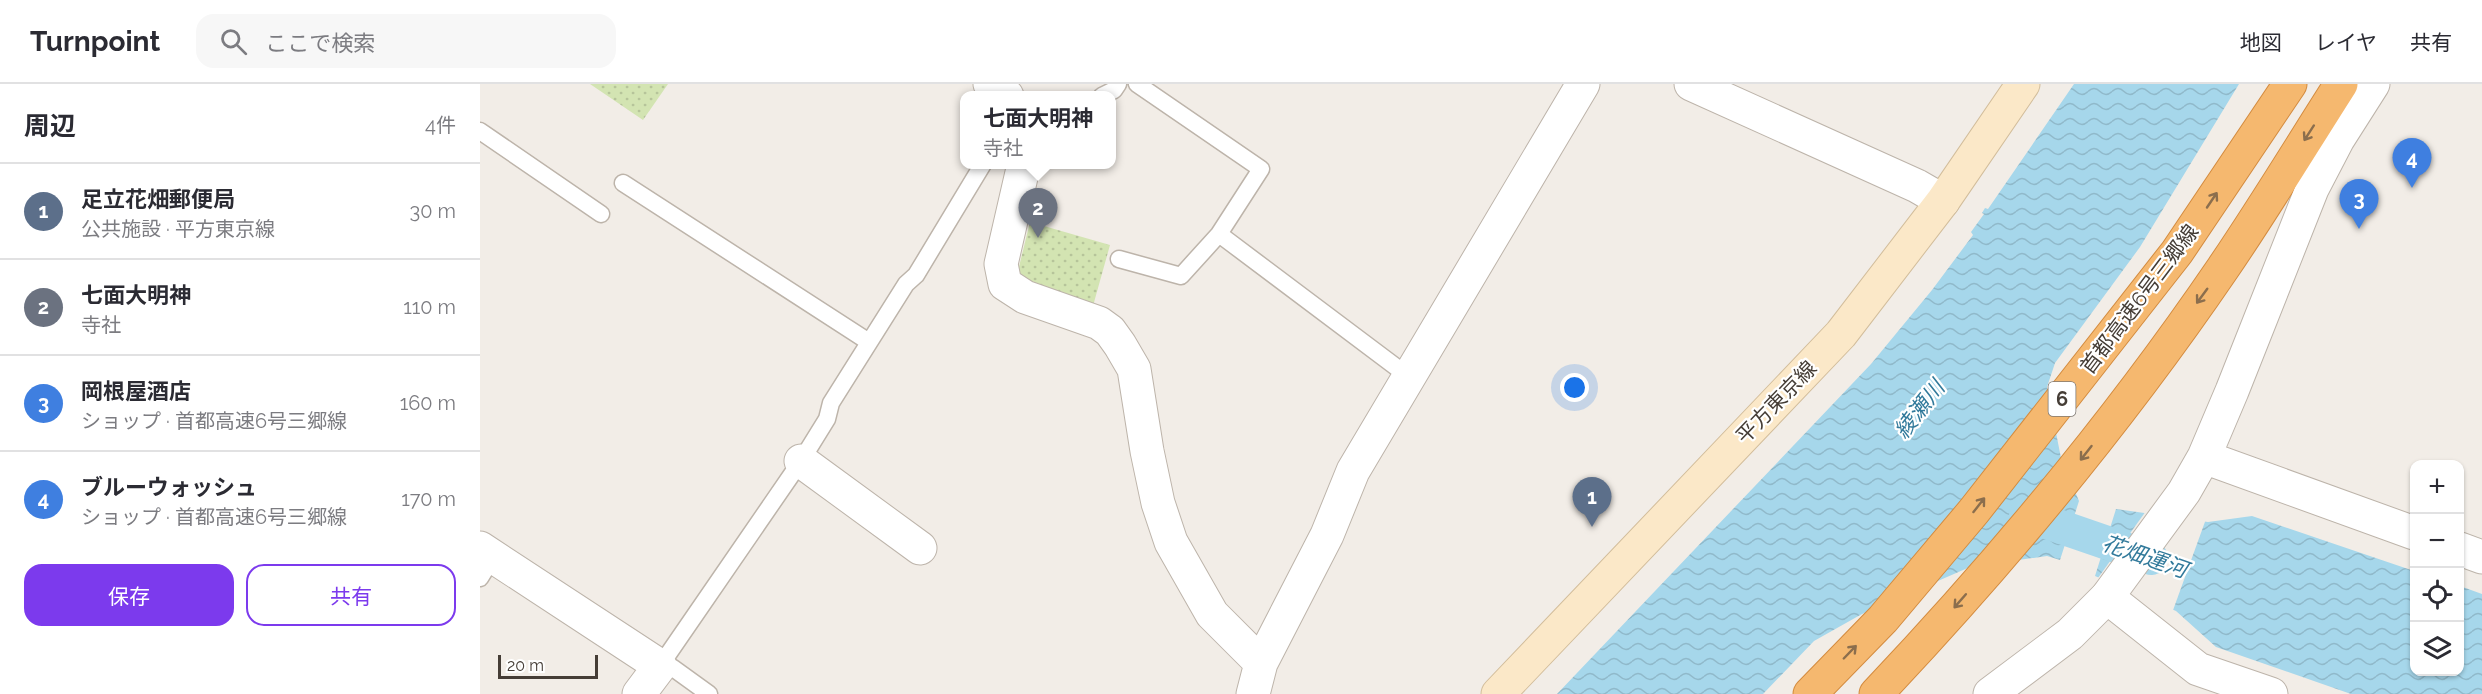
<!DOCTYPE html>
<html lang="ja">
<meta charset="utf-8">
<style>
body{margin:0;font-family:Raleway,"Noto Sans JP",sans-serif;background:#f7f7f7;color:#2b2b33}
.controls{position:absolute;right:18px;bottom:18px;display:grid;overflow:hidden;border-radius:12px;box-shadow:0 2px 4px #0004}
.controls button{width:54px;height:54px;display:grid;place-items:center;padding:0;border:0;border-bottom:2px solid #e1e1e2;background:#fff;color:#2b2b33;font:30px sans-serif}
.scale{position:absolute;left:18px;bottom:15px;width:100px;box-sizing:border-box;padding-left:6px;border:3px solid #453d36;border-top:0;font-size:16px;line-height:21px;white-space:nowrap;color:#453d36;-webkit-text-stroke:4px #fff;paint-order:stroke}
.you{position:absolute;left:1095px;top:304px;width:21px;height:21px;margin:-15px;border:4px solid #fff;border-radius:50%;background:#1a73e8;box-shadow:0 0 0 9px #1a73e833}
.badge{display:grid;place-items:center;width:39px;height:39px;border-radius:50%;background:#7c3aed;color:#fff;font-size:20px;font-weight:700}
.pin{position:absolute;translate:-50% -50px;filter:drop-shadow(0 2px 3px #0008)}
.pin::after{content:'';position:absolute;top:32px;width:21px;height:18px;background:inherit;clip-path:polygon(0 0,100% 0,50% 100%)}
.popup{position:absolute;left:480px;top:7px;width:156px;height:78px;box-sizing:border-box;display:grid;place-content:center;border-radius:12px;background:#fff;filter:drop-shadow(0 2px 4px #0005);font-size:20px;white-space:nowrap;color:#7c7c81}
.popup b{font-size:22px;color:#2b2b33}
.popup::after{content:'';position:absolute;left:50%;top:100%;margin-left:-12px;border:12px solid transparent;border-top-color:#fff}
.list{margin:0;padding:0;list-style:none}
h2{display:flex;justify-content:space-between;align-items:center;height:78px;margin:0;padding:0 24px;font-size:26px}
h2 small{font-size:20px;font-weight:400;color:#7c7c81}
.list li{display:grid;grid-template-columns:39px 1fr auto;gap:18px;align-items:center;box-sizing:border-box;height:96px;padding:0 24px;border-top:2px solid #e1e1e2}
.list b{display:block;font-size:22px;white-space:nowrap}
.list p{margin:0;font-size:20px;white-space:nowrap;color:#7c7c81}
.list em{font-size:20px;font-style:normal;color:#7c7c81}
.actions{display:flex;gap:12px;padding:18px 24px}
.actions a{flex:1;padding:14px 0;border:2px solid #7c3aed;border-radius:18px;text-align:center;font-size:21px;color:#7c3aed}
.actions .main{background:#7c3aed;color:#fff}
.icon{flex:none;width:33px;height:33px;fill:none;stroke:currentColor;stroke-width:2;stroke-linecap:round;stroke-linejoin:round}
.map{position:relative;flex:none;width:2002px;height:610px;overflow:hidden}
header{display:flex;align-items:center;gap:36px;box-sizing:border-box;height:84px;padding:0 30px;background:#fff;border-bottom:2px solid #e1e1e2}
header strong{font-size:28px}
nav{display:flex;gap:33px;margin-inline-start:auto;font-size:21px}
.search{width:420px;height:54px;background:#f7f7f7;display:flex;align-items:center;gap:15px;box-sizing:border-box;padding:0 21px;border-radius:18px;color:#7c7c81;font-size:22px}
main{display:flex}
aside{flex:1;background:#fff}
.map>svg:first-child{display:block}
.park{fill:url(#park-dots)}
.water{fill:url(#water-waves)}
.pier{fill:#f2ede7}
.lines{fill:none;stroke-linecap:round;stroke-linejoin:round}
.canal{stroke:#a6d7eb;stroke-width:34}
.service-casing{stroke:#bdb4aa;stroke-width:19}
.minor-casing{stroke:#bdb4aa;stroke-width:35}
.tertiary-casing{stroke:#bdb4aa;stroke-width:35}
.secondary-casing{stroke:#d2bd9b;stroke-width:35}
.motorway-casing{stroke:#d38b3f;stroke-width:35}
.service{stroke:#fff;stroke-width:16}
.minor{stroke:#fff;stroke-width:33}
.tertiary{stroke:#fff;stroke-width:33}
.secondary{stroke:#fbe8c8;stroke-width:33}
.motorway{stroke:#f5b86f;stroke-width:33}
.oneway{stroke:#8b6e4d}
.labels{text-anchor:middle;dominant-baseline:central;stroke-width:4.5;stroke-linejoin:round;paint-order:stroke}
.shield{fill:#fff;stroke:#7d7772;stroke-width:1.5}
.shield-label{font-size:20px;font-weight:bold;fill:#453d36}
.street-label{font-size:21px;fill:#453d36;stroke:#fff}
.water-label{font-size:22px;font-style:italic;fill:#327a9b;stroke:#fff}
</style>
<header>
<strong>Turnpoint</strong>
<div class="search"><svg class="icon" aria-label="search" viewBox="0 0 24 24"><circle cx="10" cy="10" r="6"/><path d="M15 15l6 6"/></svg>ここで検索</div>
<nav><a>地図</a><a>レイヤ</a><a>共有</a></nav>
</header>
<main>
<aside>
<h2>周辺<small>4件</small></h2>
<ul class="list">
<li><span class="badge" style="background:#5c6f8a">1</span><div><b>足立花畑郵便局</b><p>公共施設 · 平方東京線</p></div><em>30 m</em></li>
<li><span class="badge" style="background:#6b7280">2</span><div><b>七面大明神</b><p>寺社</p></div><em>110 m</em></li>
<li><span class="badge" style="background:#3f7fe0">3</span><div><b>岡根屋酒店</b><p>ショップ · 首都高速6号三郷線</p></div><em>160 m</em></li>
<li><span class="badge" style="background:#3f7fe0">4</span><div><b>ブルーウォッシュ</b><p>ショップ · 首都高速6号三郷線</p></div><em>170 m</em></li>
</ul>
<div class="actions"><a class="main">保存</a><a>共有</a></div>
</aside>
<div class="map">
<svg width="2002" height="610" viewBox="0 0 2002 610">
<defs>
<pattern id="park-dots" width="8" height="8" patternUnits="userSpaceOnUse" patternTransform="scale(1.5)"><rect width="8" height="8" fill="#d3e4b2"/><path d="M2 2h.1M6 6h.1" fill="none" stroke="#b6c49a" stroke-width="1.8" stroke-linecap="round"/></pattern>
<pattern id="water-waves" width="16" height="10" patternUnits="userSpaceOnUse" patternTransform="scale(1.5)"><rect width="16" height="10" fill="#a6d7eb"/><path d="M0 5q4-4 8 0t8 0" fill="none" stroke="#90b9ca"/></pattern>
</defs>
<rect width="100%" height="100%" fill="#f2ede7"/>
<!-- park -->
<path class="park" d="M110,0H188L163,36Z
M550,138L630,161L613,222L552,203L537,191Z"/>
<!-- water -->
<path class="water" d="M1594,0H1759L1660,163L1575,279L1567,303L1581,374L1599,417L1580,476L1567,472L1490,483L1382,530L1334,557L1283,610H1077L1391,280L1452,206L1493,151L1491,148L1504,130L1502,129L1505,124L1508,125Z
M1636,425L1728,438L1772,432L1934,487V588H1980V502L2002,510V610H1871L1736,563L1696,527L1615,492Z"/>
<!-- pier -->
<path class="pier" d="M1666,427L1726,435L1692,529L1618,494Z"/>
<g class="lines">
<!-- canal -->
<path class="canal" d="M1546,431L1671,474"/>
<defs>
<path id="service" d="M657,0L781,85L739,150L928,292
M622,12L634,6L638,0
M0,47L121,130
M143,99L389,258
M639,175L701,192L739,150
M0,494L13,473
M229,610L193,584L180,582L321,377L347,335L351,319L426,200L436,191L503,80"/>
<path id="minor" d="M510,0L527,12
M1211,0L1437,102L1463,117
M544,80L521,180L525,200L545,213L619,239L630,247L640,261L654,285L667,367L678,419L691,458L732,530L781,579
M321,377L440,464
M0,464L180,582L159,610
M1627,513L1718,585L1791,610
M773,610L781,579L847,451L873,387L1103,0"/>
<path id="tertiary" d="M1724,373L1934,449
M1980,465L2002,473
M1510,610L1590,550L1627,513L1704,408L1724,373L1752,307L1832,105L1858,55L1893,0"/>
<path id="secondary" d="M1018,610L1361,250L1463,117L1543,0"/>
<path id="motorway" d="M1330,610L1403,535L1494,427L1697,168L1810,0
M1396,610C1522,477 1640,335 1743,184C1784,124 1822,61 1861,0"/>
</defs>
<!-- service casing -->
<use href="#service" class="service-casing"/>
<!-- minor casing -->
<use href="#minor" class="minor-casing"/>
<!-- tertiary casing -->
<use href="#tertiary" class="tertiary-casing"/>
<!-- secondary casing -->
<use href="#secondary" class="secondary-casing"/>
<!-- motorway casing -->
<use href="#motorway" class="motorway-casing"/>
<!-- service -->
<use href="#service" class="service"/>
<!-- minor -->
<use href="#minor" class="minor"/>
<!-- tertiary -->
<use href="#tertiary" class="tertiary"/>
<!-- secondary -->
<use href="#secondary" class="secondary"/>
<!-- motorway -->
<use href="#motorway" class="motorway"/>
</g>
<!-- one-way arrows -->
<defs><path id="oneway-shaft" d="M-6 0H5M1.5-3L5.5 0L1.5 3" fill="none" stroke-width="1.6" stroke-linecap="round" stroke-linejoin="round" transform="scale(1.5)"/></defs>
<g class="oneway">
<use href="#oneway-shaft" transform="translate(1829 49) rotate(123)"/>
<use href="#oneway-shaft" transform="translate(1732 116) rotate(-56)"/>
<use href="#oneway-shaft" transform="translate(1722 212) rotate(126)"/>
<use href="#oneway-shaft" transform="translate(1606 369) rotate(128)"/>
<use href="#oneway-shaft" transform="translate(1499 421) rotate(-52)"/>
<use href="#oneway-shaft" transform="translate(1480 517) rotate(131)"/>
<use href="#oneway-shaft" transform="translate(1370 568) rotate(-46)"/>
</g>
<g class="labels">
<!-- shield labels -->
<rect class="shield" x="1568.5" y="298" width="27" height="34" rx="4.5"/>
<g class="shield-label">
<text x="1582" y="315">6</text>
</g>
<!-- street labels -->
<g class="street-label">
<text transform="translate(1659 215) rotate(-53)">首都高速6号三郷線</text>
<text transform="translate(1296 318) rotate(-46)">平方東京線</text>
</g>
<!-- water labels -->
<g class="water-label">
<text transform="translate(1439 325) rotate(-52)">綾瀬川</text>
<text transform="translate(1665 472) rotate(19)">花畑運河</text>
</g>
</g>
</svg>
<div class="controls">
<button>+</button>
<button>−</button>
<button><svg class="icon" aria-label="locate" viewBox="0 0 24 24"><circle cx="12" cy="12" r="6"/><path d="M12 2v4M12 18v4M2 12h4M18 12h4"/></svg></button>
<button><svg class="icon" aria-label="layers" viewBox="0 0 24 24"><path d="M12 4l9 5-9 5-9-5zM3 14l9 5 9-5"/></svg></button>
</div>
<div class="scale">20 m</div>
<div class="you"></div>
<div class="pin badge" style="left:1112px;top:443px;background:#5c6f8a">1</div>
<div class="pin badge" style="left:558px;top:154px;background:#6b7280">2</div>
<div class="popup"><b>七面大明神</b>寺社</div>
<div class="pin badge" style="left:1879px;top:145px;background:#3f7fe0">3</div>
<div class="pin badge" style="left:1932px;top:104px;background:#3f7fe0">4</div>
</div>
</main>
